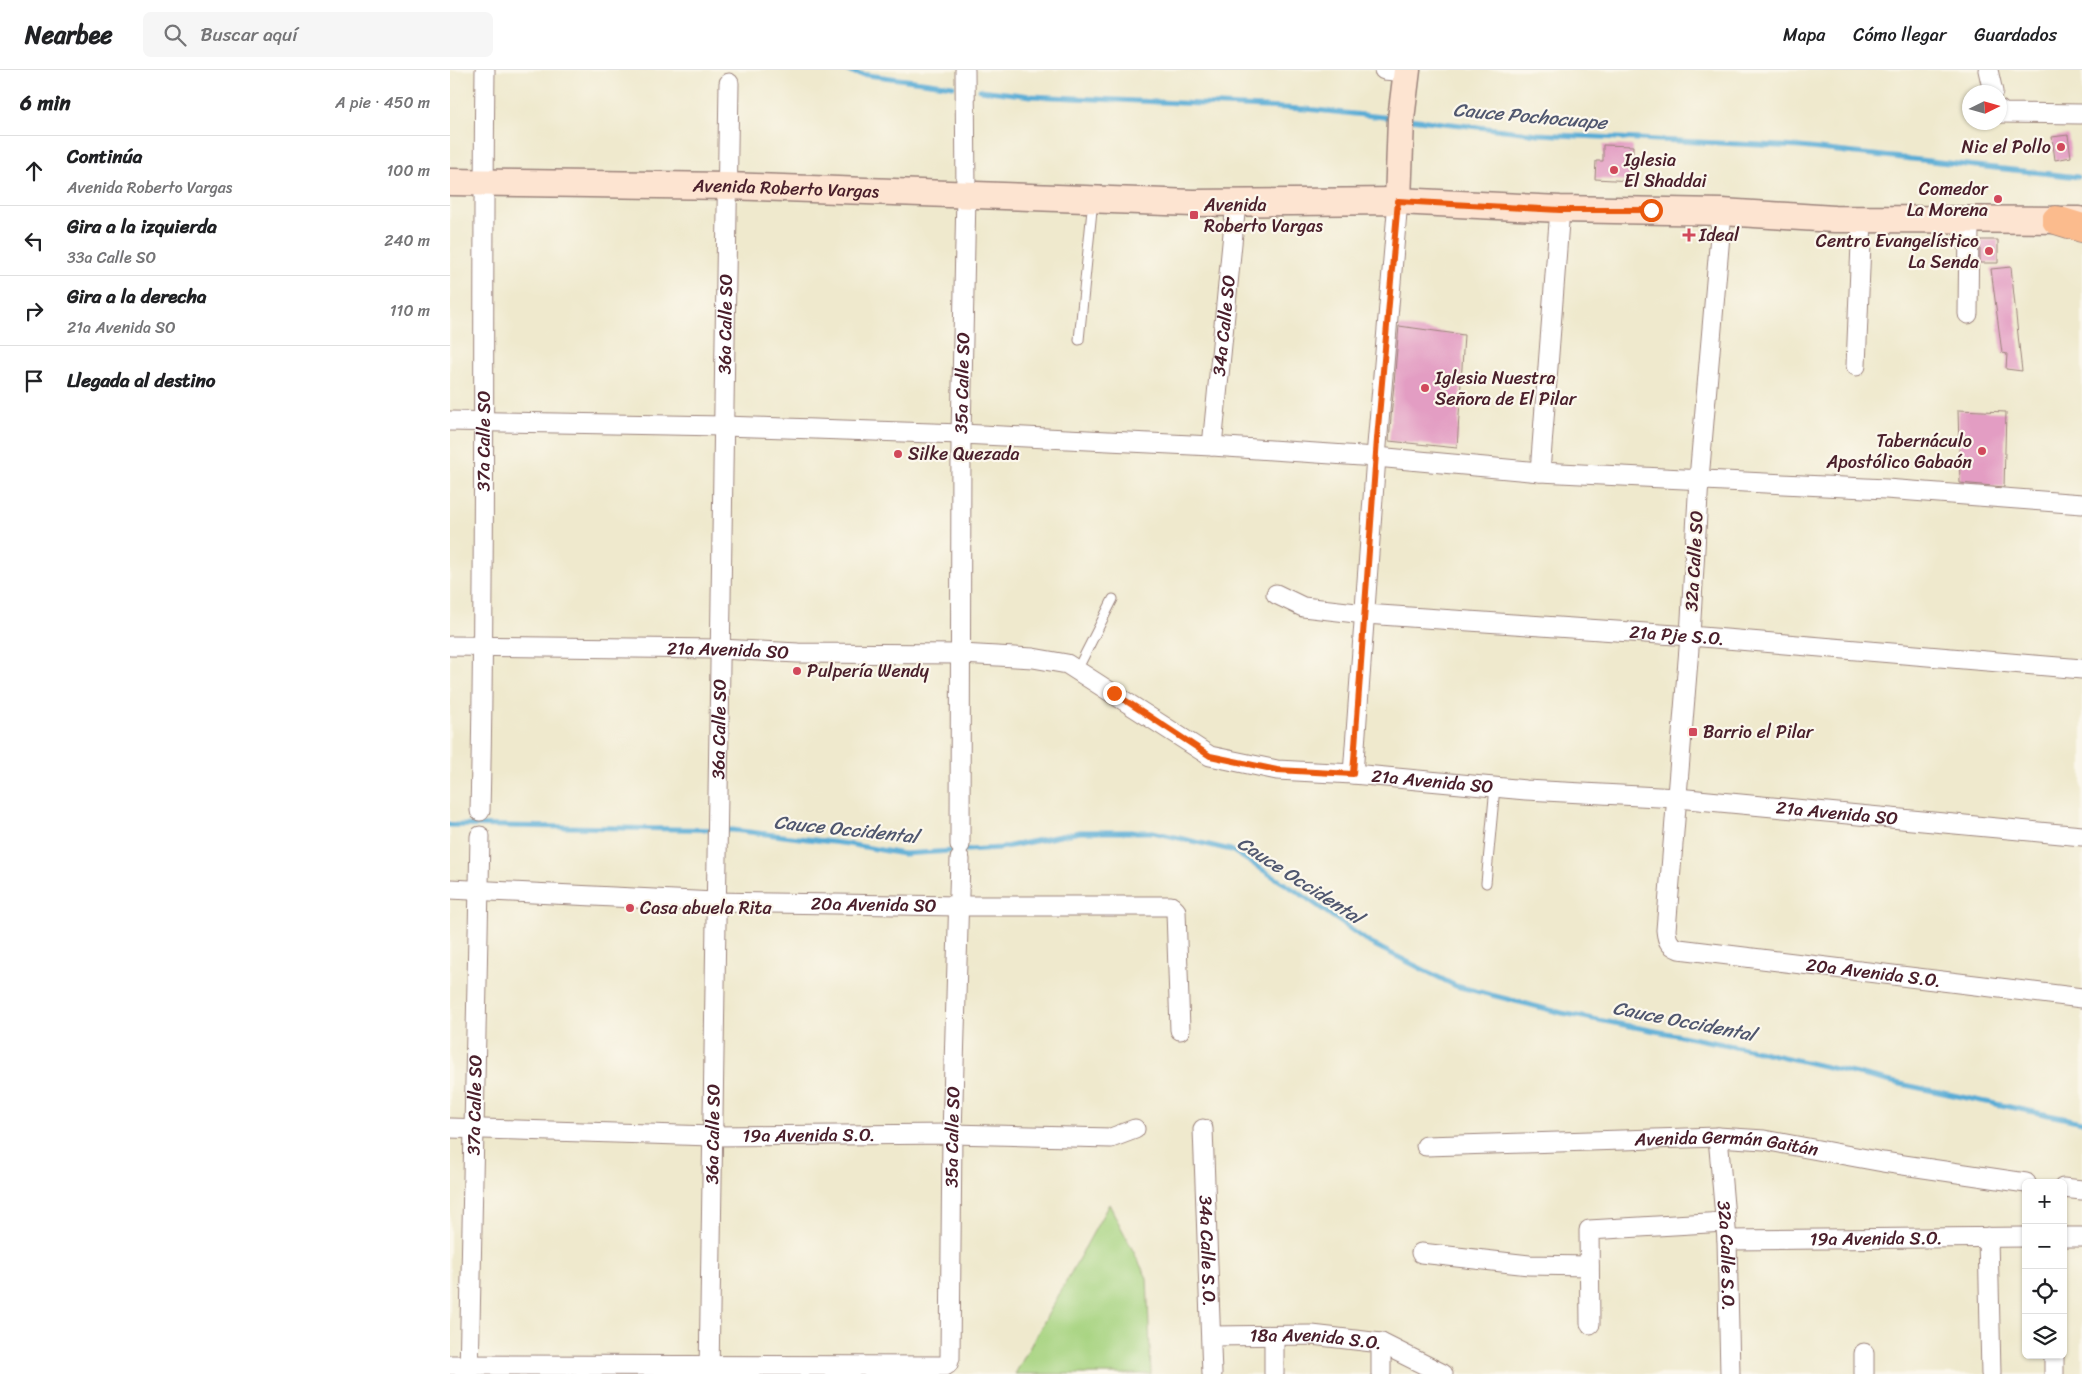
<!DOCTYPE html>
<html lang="es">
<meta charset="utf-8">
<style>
body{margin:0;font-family:Sriracha,sans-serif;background:#f6f6f6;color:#202124}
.controls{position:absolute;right:15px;bottom:15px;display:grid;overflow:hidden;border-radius:8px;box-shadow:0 1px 4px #0004}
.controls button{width:45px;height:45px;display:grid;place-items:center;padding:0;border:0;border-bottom:1px solid #e0e0e0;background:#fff;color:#202124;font:25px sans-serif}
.compass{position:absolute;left:1512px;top:15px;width:45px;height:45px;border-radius:50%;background:#fff;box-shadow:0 1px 4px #0004;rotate:85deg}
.stop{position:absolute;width:15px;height:15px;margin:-11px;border:4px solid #ea580c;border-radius:50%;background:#fff}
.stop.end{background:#ea580c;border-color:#fff;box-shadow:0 1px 5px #0008}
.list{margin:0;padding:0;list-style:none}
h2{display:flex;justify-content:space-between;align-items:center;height:65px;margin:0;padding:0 20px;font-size:21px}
h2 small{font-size:16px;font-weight:400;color:#757577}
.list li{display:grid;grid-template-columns:32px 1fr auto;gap:15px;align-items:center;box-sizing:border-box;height:70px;padding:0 20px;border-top:1px solid #e0e0e0}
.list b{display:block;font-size:19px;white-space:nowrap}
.list p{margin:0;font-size:16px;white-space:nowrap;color:#757577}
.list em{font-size:16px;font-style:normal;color:#757577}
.icon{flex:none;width:28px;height:28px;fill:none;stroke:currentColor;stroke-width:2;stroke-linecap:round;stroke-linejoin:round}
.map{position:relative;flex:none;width:1632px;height:1304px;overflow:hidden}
header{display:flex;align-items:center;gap:30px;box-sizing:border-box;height:70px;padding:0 25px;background:#fff;border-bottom:1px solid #e0e0e0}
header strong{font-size:24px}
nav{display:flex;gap:28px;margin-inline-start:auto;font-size:18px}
.search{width:350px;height:45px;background:#f6f6f6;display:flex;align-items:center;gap:12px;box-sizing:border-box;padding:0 18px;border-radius:8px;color:#757577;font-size:19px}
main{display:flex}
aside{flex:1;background:#fff}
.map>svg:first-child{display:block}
.green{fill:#a6d37f;stroke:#787955}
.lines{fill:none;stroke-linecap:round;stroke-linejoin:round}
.stream{stroke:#59acd5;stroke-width:5}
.building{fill:#e39dc3}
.lane-casing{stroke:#9c847c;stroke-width:11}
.street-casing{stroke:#9c847c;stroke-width:21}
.secondary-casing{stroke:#9c847c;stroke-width:29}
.primary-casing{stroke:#9c847c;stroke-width:30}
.lane{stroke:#fff;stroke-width:9}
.street{stroke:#fff;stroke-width:19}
.secondary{stroke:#fde4d1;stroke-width:26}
.primary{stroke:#fbbb8d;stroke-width:28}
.route{stroke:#ea580c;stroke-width:6}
.poi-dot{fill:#d1495b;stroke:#fbf7ec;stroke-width:2}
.labels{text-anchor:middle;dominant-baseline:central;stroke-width:4.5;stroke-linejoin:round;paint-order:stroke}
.poi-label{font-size:18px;fill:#4a1f2b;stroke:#fbf7ec;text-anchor:start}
.street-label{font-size:18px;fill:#4a1f2b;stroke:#fbf7ec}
.water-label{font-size:19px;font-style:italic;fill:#50576f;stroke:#fbf7ec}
</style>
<header>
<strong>Nearbee</strong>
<div class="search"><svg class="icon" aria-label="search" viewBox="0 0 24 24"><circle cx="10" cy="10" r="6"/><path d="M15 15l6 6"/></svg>Buscar aquí</div>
<nav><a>Mapa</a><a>Cómo llegar</a><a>Guardados</a></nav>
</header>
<main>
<aside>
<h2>6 min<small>A pie · 450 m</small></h2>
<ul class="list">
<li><svg class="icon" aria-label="ahead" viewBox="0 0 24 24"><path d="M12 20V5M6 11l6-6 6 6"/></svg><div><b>Continúa</b><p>Avenida Roberto Vargas</p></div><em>100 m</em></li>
<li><svg class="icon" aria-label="left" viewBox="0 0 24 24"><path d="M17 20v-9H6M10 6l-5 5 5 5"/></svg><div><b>Gira a la izquierda</b><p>33a Calle SO</p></div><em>240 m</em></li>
<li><svg class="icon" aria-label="right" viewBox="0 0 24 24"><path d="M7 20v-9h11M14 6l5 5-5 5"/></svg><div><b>Gira a la derecha</b><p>21a Avenida SO</p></div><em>110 m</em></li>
<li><svg class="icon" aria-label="arrive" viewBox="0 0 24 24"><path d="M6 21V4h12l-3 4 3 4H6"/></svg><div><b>Llegada al destino</b></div></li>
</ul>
</aside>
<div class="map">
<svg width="1632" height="1304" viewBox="0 0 1632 1304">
<rect width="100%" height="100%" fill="#fbf7ec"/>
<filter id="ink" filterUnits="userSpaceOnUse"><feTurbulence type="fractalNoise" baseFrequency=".02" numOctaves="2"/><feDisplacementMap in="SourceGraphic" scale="10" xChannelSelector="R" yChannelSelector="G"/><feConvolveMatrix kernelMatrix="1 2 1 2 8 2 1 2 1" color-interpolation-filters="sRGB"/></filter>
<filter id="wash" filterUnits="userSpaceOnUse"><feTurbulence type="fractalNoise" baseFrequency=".0096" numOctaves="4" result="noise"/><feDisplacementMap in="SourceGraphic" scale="20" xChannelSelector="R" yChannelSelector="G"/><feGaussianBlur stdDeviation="1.12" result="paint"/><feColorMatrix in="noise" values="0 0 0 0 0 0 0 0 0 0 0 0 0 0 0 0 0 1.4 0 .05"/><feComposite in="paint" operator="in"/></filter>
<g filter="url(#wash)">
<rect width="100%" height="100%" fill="#efe9cd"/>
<!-- green -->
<path class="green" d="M659,1134L697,1208L701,1304H565Z"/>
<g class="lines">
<!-- stream -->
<path class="stream" d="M396,0L402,3L503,16
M530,20L581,26L856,39L943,48
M959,49L1088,64L1350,77L1628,107
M0,755L283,760L398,774L453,784L550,778L630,762H703L781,780L851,824L920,873L1006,916L1112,943L1299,979L1455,1015L1632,1052"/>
</g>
<g id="blocks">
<!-- building -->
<path class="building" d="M1618,65L1621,87L1605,90L1602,67Z
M1153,75L1183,76L1182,111L1145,109L1146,91H1153Z
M1530,170H1548V193H1530Z
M1561,197L1570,284L1572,301L1556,299L1557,284L1552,283L1541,199Z
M949,256L1014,265L1007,378L939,371Z
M1508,340L1556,342L1554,417L1510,413Z"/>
</g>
</g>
<g filter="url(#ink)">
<use href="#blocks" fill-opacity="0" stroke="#9c847c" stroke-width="1"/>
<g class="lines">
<defs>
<path id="lane" d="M629,270L643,130
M627,600L663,529
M1036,813L1045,717"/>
<g id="street">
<path d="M934,0L957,2"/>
<path d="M1538,0L1543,22"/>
<path d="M1550,40L1551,43L1631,44"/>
<path id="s1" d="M1272,142L1249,409L1240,566L1216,860C1217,871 1219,875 1229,879L1632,928"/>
<path d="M1518,244L1519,156"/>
<path d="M1406,296L1412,149"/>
<path d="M0,351L273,356L511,364L762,376L926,387L1090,402L1436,419L1632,434"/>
<path id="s2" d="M762,376L786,133"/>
<path d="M1090,402L1110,139"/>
<path id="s3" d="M826,524L853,537L915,544L1240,566L1632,599"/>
<path id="s4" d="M0,576L269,579L348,583L511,584L583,588L617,594L760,686L827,700L903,704L1076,720L1227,728L1632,766"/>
<path d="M903,704L926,387L948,131"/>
<path id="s5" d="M30,741C36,494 32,247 35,0"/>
<path id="s6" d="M510,775L511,364L516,125L515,0"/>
<path id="s7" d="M0,819L265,832L509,836H721L726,841L730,960"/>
<path id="s8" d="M0,1058L262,1066L502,1064L661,1068L685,1059"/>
<path id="s9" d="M753,1059L762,1304"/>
<path id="s10" d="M1268,1067L1277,1170L1280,1304"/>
<path id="s11" d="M976,1076L1268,1067L1314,1070L1433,1092L1576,1113"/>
<path d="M1613,1118L1632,1120"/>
<path d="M1538,1167L1541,1304"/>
<path d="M1613,1167H1632"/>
<path id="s12" d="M1277,1170L1576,1167"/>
<path d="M971,1183L1079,1195L1139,1196"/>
<path d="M1140,1254L1139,1160L1275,1152"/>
<path id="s13" d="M762,1266L862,1265L931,1273L993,1304"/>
<path d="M824,1266V1304"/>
<path d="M931,1273V1304"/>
<path d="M1414,1283V1304"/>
<path id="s14" d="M0,1295L495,1296L498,1294L500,1288L502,1064L510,789"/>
<path id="s15" d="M19,1304L30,766"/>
<path id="s16" d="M259,1304L279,13"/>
<path d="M1604,1304V1285"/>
</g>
<g id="secondary">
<path id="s17" d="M0,112L277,116L743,133L948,131L1110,139L1272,142L1384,149L1629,150"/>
<path d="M948,131L951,49L957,0"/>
</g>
<path id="primary" d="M1606,150L1632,158"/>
</defs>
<!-- lane casing -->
<use href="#lane" class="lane-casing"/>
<!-- street casing -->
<use href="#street" class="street-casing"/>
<!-- secondary casing -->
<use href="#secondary" class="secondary-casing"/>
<!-- primary casing -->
<use href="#primary" class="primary-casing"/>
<!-- lane -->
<use href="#lane" class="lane"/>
<!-- street -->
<use href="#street" class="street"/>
<!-- secondary -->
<use href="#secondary" class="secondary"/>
<!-- primary -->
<use href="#primary" class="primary"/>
</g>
</g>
<g class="lines" filter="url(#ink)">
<!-- route -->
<path class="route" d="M664,623L760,686L827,700L903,704L927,369L948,131L1110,140H1201"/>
</g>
<!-- markers -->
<g class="poi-dot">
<circle cx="1611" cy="77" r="5"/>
<circle cx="1164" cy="100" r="5"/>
<circle cx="1548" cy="129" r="5"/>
<rect x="739" y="140" width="10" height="10" rx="2.5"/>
<path d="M1236.5 157.5h5v5h5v5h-5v5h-5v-5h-5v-5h5z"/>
<circle cx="1539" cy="181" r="5"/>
<circle cx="975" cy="318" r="5"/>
<circle cx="1532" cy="381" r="5"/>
<circle cx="448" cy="384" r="5"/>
<circle cx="347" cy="601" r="5"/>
<rect x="1238" y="657" width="10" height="10" rx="2.5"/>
<circle cx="180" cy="838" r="5"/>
</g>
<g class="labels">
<!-- poi labels -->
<g class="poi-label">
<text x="1601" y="77" text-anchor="end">Nic el Pollo</text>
<text x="1174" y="90">Iglesia<tspan x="1174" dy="21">El Shaddai</tspan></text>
<text x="1538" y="119" text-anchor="end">Comedor<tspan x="1538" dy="21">La Morena</tspan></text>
<text x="754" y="135">Avenida<tspan x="754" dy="21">Roberto Vargas</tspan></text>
<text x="1249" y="165">Ideal</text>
<text x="1529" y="171" text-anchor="end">Centro Evangelístico<tspan x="1529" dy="21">La Senda</tspan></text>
<text x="985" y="308">Iglesia Nuestra<tspan x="985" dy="21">Señora de El Pilar</tspan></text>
<text x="1522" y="371" text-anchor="end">Tabernáculo<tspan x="1522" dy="21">Apostólico Gabaón</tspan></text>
<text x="458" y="384">Silke Quezada</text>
<text x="357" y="601">Pulpería Wendy</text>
<text x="1253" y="662">Barrio el Pilar</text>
<text x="190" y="838">Casa abuela Rita</text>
</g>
<!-- street labels -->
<g class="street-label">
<text stroke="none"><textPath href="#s17" startOffset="336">Avenida Roberto Vargas</textPath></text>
<text stroke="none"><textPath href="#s16" startOffset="1050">36a Calle SO</textPath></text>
<text stroke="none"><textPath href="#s2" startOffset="121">34a Calle SO</textPath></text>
<text stroke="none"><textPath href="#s6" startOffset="462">35a Calle SO</textPath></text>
<text stroke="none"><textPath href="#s5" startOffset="370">37a Calle SO</textPath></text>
<text transform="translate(1244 491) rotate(-87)">32a Calle SO</text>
<text stroke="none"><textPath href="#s3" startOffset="405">21a Pje S.O.</textPath></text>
<text stroke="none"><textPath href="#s4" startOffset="278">21a Avenida SO</textPath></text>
<text stroke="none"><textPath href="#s16" startOffset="645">36a Calle SO</textPath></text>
<text stroke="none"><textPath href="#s4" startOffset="1012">21a Avenida SO</textPath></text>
<text stroke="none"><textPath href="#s4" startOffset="1418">21a Avenida SO</textPath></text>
<text stroke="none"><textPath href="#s7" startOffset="424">20a Avenida SO</textPath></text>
<text stroke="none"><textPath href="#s1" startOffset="941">20a Avenida S.O.</textPath></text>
<text stroke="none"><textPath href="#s15" startOffset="269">37a Calle SO</textPath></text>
<text stroke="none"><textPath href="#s16" startOffset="240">36a Calle SO</textPath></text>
<text stroke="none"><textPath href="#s8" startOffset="359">19a Avenida S.O.</textPath></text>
<text stroke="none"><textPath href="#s14" startOffset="726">35a Calle SO</textPath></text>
<text stroke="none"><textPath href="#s11" startOffset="301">Avenida Germán Gaitán</textPath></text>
<text stroke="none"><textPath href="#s12" startOffset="149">19a Avenida S.O.</textPath></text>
<text stroke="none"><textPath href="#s9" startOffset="122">34a Calle S.O.</textPath></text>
<text stroke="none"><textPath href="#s10" startOffset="119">32a Calle S.O.</textPath></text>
<text stroke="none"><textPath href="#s13" startOffset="104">18a Avenida S.O.</textPath></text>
</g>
<!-- water labels -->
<g class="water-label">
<text transform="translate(1080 46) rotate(5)">Cauce Pochocuape</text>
<text transform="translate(396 759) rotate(6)">Cauce Occidental</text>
<text transform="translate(850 810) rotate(33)">Cauce Occidental</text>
<text transform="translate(1234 951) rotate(11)">Cauce Occidental</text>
</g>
</g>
</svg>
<div class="controls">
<button>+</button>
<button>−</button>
<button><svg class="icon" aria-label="locate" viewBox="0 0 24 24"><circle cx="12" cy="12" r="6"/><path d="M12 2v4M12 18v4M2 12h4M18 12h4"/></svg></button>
<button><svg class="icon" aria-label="layers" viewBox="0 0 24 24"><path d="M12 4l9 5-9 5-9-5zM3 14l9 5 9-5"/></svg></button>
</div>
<svg class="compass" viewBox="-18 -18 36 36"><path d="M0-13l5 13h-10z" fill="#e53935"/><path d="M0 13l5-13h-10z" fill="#757577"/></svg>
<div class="stop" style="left:1201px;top:140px"></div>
<div class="stop end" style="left:664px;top:623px"></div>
</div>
</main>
